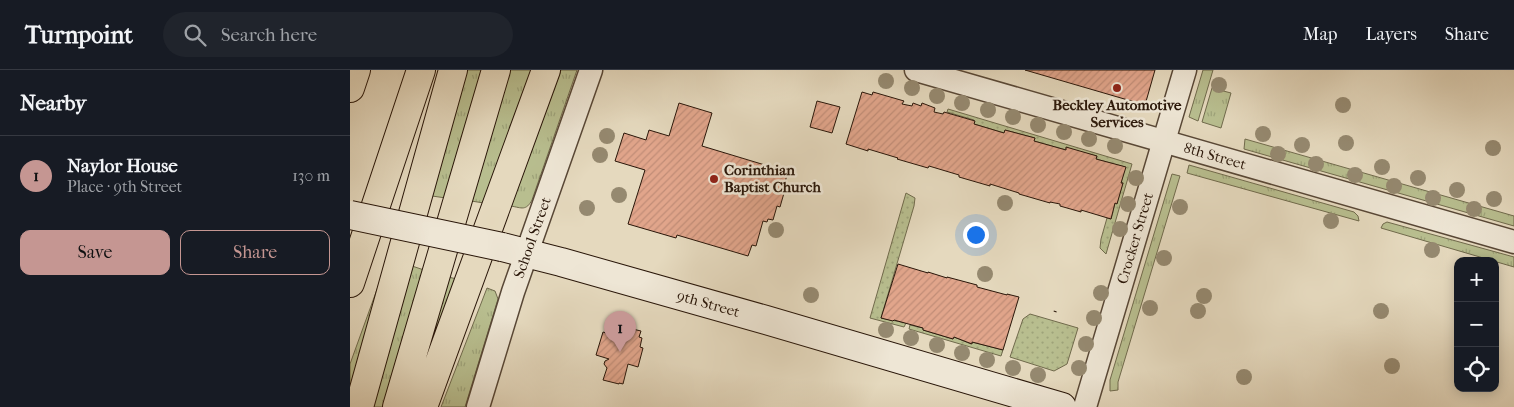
<!DOCTYPE html>
<meta charset="utf-8">
<style>
body{margin:0;font-family:"IM FELL French Canon",serif;background:#20242c;color:#f1f3f6}
.controls{position:absolute;right:15px;bottom:15px;display:grid;overflow:hidden;border-radius:10px;box-shadow:0 2px 12px #0003}
.controls button{width:45px;height:45px;display:grid;place-items:center;padding:0;border:0;border-bottom:1px solid #363941;background:#171b24;color:#f1f3f6;font:25px sans-serif}
.you{position:absolute;left:625px;top:164px;width:18px;height:18px;margin:-12px;border:4px solid #fff;border-radius:50%;background:#1a73e8;box-shadow:0 0 0 8px #1a73e833}
.badge{display:grid;place-items:center;width:32px;height:32px;border-radius:50%;background:#c59692;color:#111;font-size:16px;font-weight:700}
.pin{position:absolute;translate:-50% -41px;filter:drop-shadow(0 1px 2px #0008)}
.pin::after{content:'';position:absolute;top:26px;width:18px;height:15px;background:inherit;clip-path:polygon(0 0,100% 0,50% 100%)}
.list{margin:0;padding:0;list-style:none}
h2{display:flex;justify-content:space-between;align-items:center;height:65px;margin:0;padding:0 20px;font-size:21px}
h2 small{font-size:16px;font-weight:400;color:#9ea1a6}
.list li{display:grid;grid-template-columns:32px 1fr auto;gap:15px;align-items:center;box-sizing:border-box;height:80px;padding:0 20px;border-top:1px solid #363941}
.list b{display:block;font-size:19px;white-space:nowrap}
.list p{margin:0;font-size:16px;white-space:nowrap;color:#9ea1a6}
.list em{font-size:16px;font-style:normal;color:#9ea1a6}
.actions{display:flex;gap:10px;padding:15px 20px}
.actions a{flex:1;padding:11px 0;border:1px solid #c59692;border-radius:10px;text-align:center;font-size:18px;color:#c59692}
.actions .main{background:#c59692;color:#111}
.icon{flex:none;width:28px;height:28px;fill:none;stroke:currentColor;stroke-width:2;stroke-linecap:round;stroke-linejoin:round}
.map{position:relative;flex:none;width:1164px;height:337px;overflow:hidden}
header{display:flex;align-items:center;gap:30px;box-sizing:border-box;height:70px;padding:0 25px;background:#171b24;border-bottom:1px solid #363941}
header strong{font-size:24px}
nav{display:flex;gap:28px;margin-inline-start:auto;font-size:18px}
.search{width:350px;height:45px;background:#20242c;display:flex;align-items:center;gap:12px;box-sizing:border-box;padding:0 18px;border-radius:28px;color:#9ea1a6;font-size:19px}
main{display:flex}
aside{flex:1;background:#171b24}
.map>svg:first-child{display:block}
.grass{fill:url(#grass-tufts);stroke:#706a4c}
.park{fill:url(#park-dots);stroke:#706a4c}
.building{fill:url(#building-hatch);stroke:#291609}
.lines{fill:none;stroke-linecap:round;stroke-linejoin:round}
.street-casing{stroke:#584736;stroke-width:25}
.secondary-casing{stroke:#291609;stroke-width:30}
.highway-casing{stroke:#291609;stroke-width:30}
.path{stroke:#291609;stroke-width:3;stroke-dasharray:1 2.5;stroke-linecap:butt}
.street{stroke:#eee6d5;stroke-width:22}
.secondary{stroke:#eee6d5;stroke-width:28}
.highway{stroke:#e5d9be;stroke-width:28}
.secondary-bridge-casing{stroke:#291609;stroke-width:30;stroke-linecap:butt}
.secondary-bridge{stroke:#eee6d5;stroke-width:28}
.tree{fill:#958970}
.poi-dot{fill:#8f2418;stroke:#eee6d5;stroke-width:2}
.labels{text-anchor:middle;dominant-baseline:central;stroke-width:5;stroke-linejoin:round;paint-order:stroke}
.poi-label{font-size:15px;font-weight:bold;fill:#291609;stroke:#eee6d5}
.street-label{font-size:15px;fill:#291609;stroke:#eee6d5}
</style>
<header>
<strong>Turnpoint</strong>
<div class="search"><svg class="icon" aria-label="search" viewBox="0 0 24 24"><circle cx="10" cy="10" r="6"/><path d="M15 15l6 6"/></svg>Search here</div>
<nav><a>Map</a><a>Layers</a><a>Share</a></nav>
</header>
<main>
<aside>
<h2>Nearby<small></small></h2>
<ul class="list">
<li><span class="badge">1</span><div><b>Naylor House</b><p>Place · 9th Street</p></div><em>130 m</em></li>
</ul>
<div class="actions"><a class="main">Save</a><a>Share</a></div>
</aside>
<div class="map">
<svg width="1164" height="337" viewBox="0 0 1164 337">
<defs>
<pattern id="grass-tufts" width="24" height="20" patternUnits="userSpaceOnUse" patternTransform="scale(1.25)"><rect width="24" height="20" fill="#b8be8f"/><path d="M3 7l-1-3M5 7V3M7 7l1-3M15 17l-1-3M17 17v-4M19 17l1-3" fill="none" stroke="#9ea37a"/></pattern>
<pattern id="park-dots" width="8" height="8" patternUnits="userSpaceOnUse" patternTransform="scale(1.25)"><rect width="8" height="8" fill="#b8be8f"/><path d="M2 2h.1M6 6h.1" fill="none" stroke="#9ea37a" stroke-width="1.8" stroke-linecap="round"/></pattern>
<pattern id="building-hatch" width="6" height="6" patternUnits="userSpaceOnUse" patternTransform="scale(1.25)"><rect width="6" height="6" fill="#e1a58b"/><path d="M-1 1l2-2M0 6l6-6M5 7l2-2" fill="none" stroke="#c18d77"/></pattern>
</defs>
<rect width="100%" height="100%" fill="#e5d9be"/>
<filter id="stains"><feTurbulence type="fractalNoise" baseFrequency=".004" numOctaves="4"/><feColorMatrix values="0 0 0 0 .2 0 0 0 0 .09 0 0 0 0 .02 0 0 0 .5 -.17"/></filter>
<radialGradient id="worn" r=".72"><stop offset=".6" stop-color="#630" stop-opacity="0"/><stop offset="1" stop-color="#630" stop-opacity=".3"/></radialGradient>
<!-- grass -->
<path class="grass" d="M117,0H135L96,128L82,126Z
M160,0H183L134,133L121,131Z
M211,0H227L182,130C176,141 172,138 161,136Z
M853,0H863L848,51L839,47Z
M862,18L881,23L871,58L852,52Z
M895,69L1164,146V156L894,79Z
M839,95L1004,142L1008,146L1009,151L837,103Z
M822,104L830,106L768,312V320L760,321V310Z
M1037,152L1164,187V197L1031,158L1033,154Z
M38,189L0,324V294Z
M62,196L74,200L34,337H21Z
M98,207L107,209L80,284L76,283Z
M137,218L145,221L148,229L115,337H91Z"/>
<!-- park -->
<path class="park" d="M598,39L782,94L756,184L750,178L751,169L757,148L761,149L765,133H767L773,113H771L775,97L746,89L747,86L716,78V80L684,71L685,68L655,60L654,63L624,54V50L597,42Z
M556,123L565,128L564,136L531,248L556,253L554,257L520,248Z
M680,244L728,258L717,294L704,301L660,287L673,249Z
M560,255L573,258V260L603,269L604,267L621,274L622,272L653,280L651,286L559,259Z"/>
<!-- building -->
<path class="building" d="M675,0H805L795,35Z
M512,22L522,25L523,22L554,31L552,34L562,36L563,33L571,36L572,33L585,38L584,42L593,44L594,42L625,51L624,54L654,63L655,60L685,68L684,71L716,80V77L747,86L746,89L776,97L771,113H773L767,134L765,133L761,149L731,140V142L710,136V134L700,132V133L669,124V123L640,114V116L609,107V105L579,96L578,98L547,89L548,88L518,79V81L496,74Z
M467,31L490,37L482,63L460,57Z
M329,33L362,43L352,76L438,102L434,115L436,116L430,137L427,136L423,150L418,149L417,152L413,151L406,176L402,175L398,186L327,165L326,168L278,154L295,100L265,91L274,63L296,70L299,60L319,66Z
M548,194L578,203V202L597,208V207L627,215V217L657,225V224L669,227L653,280L622,272V274L604,267L603,269L573,260V258L544,250L543,251L531,248Z
M266,255L291,261L289,267L292,268L290,277L293,278L288,297L278,294L273,314L269,313V314L253,310L257,298L254,294L255,291L259,289L246,285L253,262L263,265Z"/>
<g class="lines">
<defs>
<g id="street">
<path id="s1" d="M566,0L1164,172"/>
<path id="s2" d="M128,337L163,222L241,0"/>
<path id="s3" d="M735,337L835,0"/>
</g>
<g id="secondary">
<path id="s4" d="M152,177L211,192L416,250L712,337"/>
</g>
<path id="highway" d="M0,18L6,0
M0,213L71,0
M9,337L103,0
M47,337L146,0
M73,337L196,0"/>
</defs>
<!-- street casing -->
<use href="#street" class="street-casing"/>
<!-- secondary casing -->
<use href="#secondary" class="secondary-casing"/>
<!-- highway casing -->
<use href="#highway" class="highway-casing"/>
<!-- path -->
<path class="path" d="M705,242L706,239"/>
<!-- street -->
<use href="#street" class="street"/>
<!-- secondary -->
<use href="#secondary" class="secondary"/>
<!-- highway -->
<use href="#highway" class="highway"/>
<defs>
<path id="secondary-bridge" d="M0,145L152,177"/>
</defs>
<!-- secondary-bridge casing -->
<use href="#secondary-bridge" class="secondary-bridge-casing"/>
<!-- secondary-bridge -->
<use href="#secondary-bridge" class="secondary-bridge"/>
</g>
<!-- trees -->
<g class="tree">
<circle cx="536" cy="11" r="8"/>
<circle cx="869" cy="15" r="8"/>
<circle cx="562" cy="18" r="8"/>
<circle cx="587" cy="26" r="8"/>
<circle cx="612" cy="33" r="8"/>
<circle cx="993" cy="35" r="8"/>
<circle cx="638" cy="40" r="8"/>
<circle cx="663" cy="47" r="8"/>
<circle cx="688" cy="55" r="8"/>
<circle cx="714" cy="62" r="8"/>
<circle cx="913" cy="64" r="8"/>
<circle cx="257" cy="66" r="8"/>
<circle cx="739" cy="69" r="8"/>
<circle cx="996" cy="73" r="8"/>
<circle cx="952" cy="75" r="8"/>
<circle cx="765" cy="76" r="8"/>
<circle cx="1143" cy="78" r="8"/>
<circle cx="928" cy="84" r="8"/>
<circle cx="250" cy="85" r="8"/>
<circle cx="966" cy="94" r="8"/>
<circle cx="1032" cy="97" r="8"/>
<circle cx="1005" cy="105" r="8"/>
<circle cx="786" cy="108" r="8"/>
<circle cx="1068" cy="108" r="8"/>
<circle cx="1044" cy="116" r="8"/>
<circle cx="1107" cy="120" r="8"/>
<circle cx="269" cy="125" r="8"/>
<circle cx="1083" cy="128" r="8"/>
<circle cx="1144" cy="129" r="8"/>
<circle cx="655" cy="133" r="8"/>
<circle cx="778" cy="134" r="8"/>
<circle cx="830" cy="137" r="8"/>
<circle cx="237" cy="138" r="8"/>
<circle cx="1124" cy="139" r="8"/>
<circle cx="981" cy="151" r="8"/>
<circle cx="770" cy="159" r="8"/>
<circle cx="426" cy="160" r="8"/>
<circle cx="1082" cy="180" r="8"/>
<circle cx="814" cy="188" r="8"/>
<circle cx="635" cy="204" r="8"/>
<circle cx="751" cy="223" r="8"/>
<circle cx="461" cy="225" r="8"/>
<circle cx="854" cy="226" r="8"/>
<circle cx="800" cy="238" r="8"/>
<circle cx="848" cy="241" r="8"/>
<circle cx="1031" cy="241" r="8"/>
<circle cx="744" cy="248" r="8"/>
<circle cx="536" cy="260" r="8"/>
<circle cx="561" cy="268" r="8"/>
<circle cx="736" cy="274" r="8"/>
<circle cx="587" cy="275" r="8"/>
<circle cx="612" cy="283" r="8"/>
<circle cx="637" cy="290" r="8"/>
<circle cx="1042" cy="296" r="8"/>
<circle cx="663" cy="298" r="8"/>
<circle cx="729" cy="298" r="8"/>
<circle cx="688" cy="305" r="8"/>
<circle cx="894" cy="307" r="8"/>
</g>
<!-- markers -->
<g class="poi-dot">
<circle cx="767" cy="18" r="5"/>
<circle cx="364" cy="109" r="5"/>
</g>
<g class="labels">
<!-- poi labels -->
<g class="poi-label">
<text x="767" y="35">Beckley Automotive<tspan x="767" dy="17">Services</tspan></text>
<text x="374" y="100" text-anchor="start">Corinthian<tspan x="374" dy="17">Baptist Church</tspan></text>
</g>
<!-- street labels -->
<g class="street-label">
<text stroke="none"><textPath href="#s1" startOffset="311">8th Street</textPath></text>
<text stroke="none"><textPath href="#s2" startOffset="178">School Street</textPath></text>
<text stroke="none"><textPath href="#s3" startOffset="176">Crocker Street</textPath></text>
<text stroke="none"><textPath href="#s4" startOffset="214">9th Street</textPath></text>
</g>
</g>
<rect width="100%" height="100%" filter="url(#stains)"/>
<rect width="100%" height="100%" fill="url(#worn)"/>
</svg>
<div class="controls">
<button>+</button>
<button>−</button>
<button><svg class="icon" aria-label="locate" viewBox="0 0 24 24"><circle cx="12" cy="12" r="6"/><path d="M12 2v4M12 18v4M2 12h4M18 12h4"/></svg></button>
</div>
<div class="you"></div>
<div class="pin badge" style="left:270px;top:282px">1</div>
</div>
</main>
